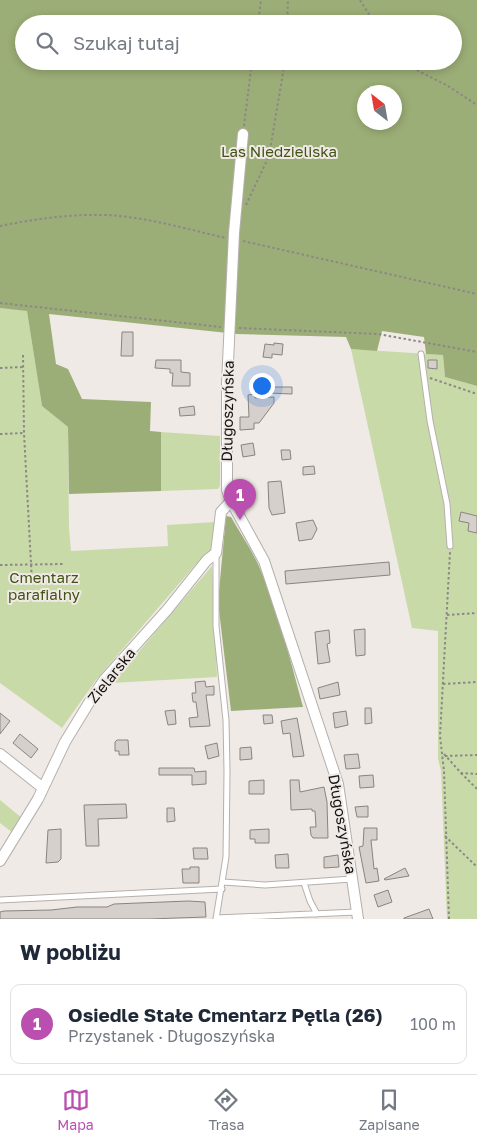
<!DOCTYPE html>
<html lang="pl">
<meta charset="utf-8">
<style>
body{margin:0;font-family:"Golos Text",sans-serif;background:#f6f6f7;color:#1f2937}
.compass{position:absolute;left:357px;top:85px;width:45px;height:45px;border-radius:50%;background:#fff;box-shadow:0 2px 8px #0003;rotate:329deg}
.you{position:absolute;left:261px;top:385px;width:18px;height:18px;margin:-12px;border:4px solid #fff;border-radius:50%;background:#1a73e8;box-shadow:0 0 0 8px #1a73e833}
.badge{display:grid;place-items:center;width:32px;height:32px;border-radius:50%;background:#ba4faf;color:#fff;font-size:16px;font-weight:700}
.pin{position:absolute;translate:-50% -41px;filter:drop-shadow(0 1px 2px #0008)}
.pin::after{content:'';position:absolute;top:26px;width:18px;height:15px;background:inherit;clip-path:polygon(0 0,100% 0,50% 100%)}
.list{margin:0;padding:0;list-style:none}
h2{display:flex;justify-content:space-between;align-items:center;height:65px;margin:0;padding:0 20px;font-size:21px}
h2 small{font-size:16px;font-weight:400;color:#747a83}
.list li{display:grid;grid-template-columns:32px 1fr auto;gap:15px;align-items:center;box-sizing:border-box;height:80px;margin:0 10px 10px;padding:0 10px;border:1px solid #e0e1e3;border-radius:10px}
.list b{display:block;font-size:19px;white-space:nowrap}
.list p{margin:0;font-size:16px;white-space:nowrap;color:#747a83}
.list em{font-size:16px;font-style:normal;color:#747a83}
.icon{flex:none;width:28px;height:28px;fill:none;stroke:currentColor;stroke-width:2;stroke-linecap:round;stroke-linejoin:round}
.map{position:relative;flex:none;width:477px;height:919px;overflow:hidden}
.search{position:absolute;background:#fff;box-shadow:0 2px 8px #0003;left:15px;right:15px;top:15px;height:55px;display:flex;align-items:center;gap:12px;box-sizing:border-box;padding:0 18px;border-radius:28px;color:#747a83;font-size:19px}
.sheet{height:155px;background:#fff}
nav{display:flex;justify-content:space-around;align-items:center;box-sizing:border-box;height:70px;border-top:1px solid #e0e1e3;background:#fff;font-size:14px;color:#747a83}
nav a{display:grid;justify-items:center;gap:2px}
nav .on{color:#ba4faf}
.map>svg:first-child{display:block}
.green{fill:#c9daa9}
.forest{fill:#9cae77;fill-rule:evenodd}
.building{fill:#d6d0cc;stroke:#8a8481}
.lines{fill:none;stroke-linecap:round;stroke-linejoin:round}
.lane-casing{stroke:#b6b0ad;stroke-width:7}
.street-casing{stroke:#b6b0ad;stroke-width:12}
.path{stroke:#8c8885;stroke-width:2;stroke-dasharray:2.5 2.5;stroke-linecap:butt}
.lane{stroke:#fff;stroke-width:5}
.street{stroke:#fff;stroke-width:10}
.labels{text-anchor:middle;dominant-baseline:central;stroke-width:4;stroke-linejoin:round;paint-order:stroke}
.park-label{font-size:15px;fill:#435317;stroke:#f0eae6}
.street-label{font-size:15px;fill:#161412;stroke:#f0eae6}
</style>
<div class="map">
<svg width="477" height="919" viewBox="0 0 477 919">
<rect width="100%" height="100%" fill="#f0eae6"/>
<!-- green -->
<path class="green" d="M0,308L27,310L42,406L68,427L69,528L71,551L168,546L167,525L215,522L213,550L196,564L96,680L62,728L0,683Z
M351,349L443,355L445,377L477,386V919H447L441,771L438,759V631L412,628Z
M161,432L220,436V486L218,489L161,491Z
M212,566L217,677L112,683Z
M0,800L22,818L13,833L0,823Z"/>
<!-- forest -->
<path class="forest" d="M0,0H477V386L445,377L443,355L426,354L424,337L382,331L377,351L351,349L346,337L237,334L49,314L56,364L68,369L82,399L151,402L150,431L161,432V491L69,494L68,427L42,406L27,311L0,308ZM24,24H453V61H24ZM364,92H394V122H364Z
M226,516L231,517C240,533 250,547 258,564C278,609 290,659 303,707L231,711L218,602Z"/>
<!-- building -->
<path class="building" d="M122,332H133V356H121Z
M274,343L283,344L282,355L272,354V358L263,357L265,344L274,345Z
M156,360H181V372L190,373V386H172L173,373H170V369L155,368Z
M428,360H437V369L428,368Z
M268,387H292V394L268,393Z
M255,394V398L274,397V403L259,423H254V429L240,430V417H249L248,395Z
M194,406L195,415L180,416L179,408Z
M253,443L255,455L243,457L241,445Z
M281,450H290L291,459L282,460Z
M314,466L315,474L303,475V467Z
M281,481L285,513L272,515L269,508L268,482Z
M461,512L477,516V533L468,531L469,523L459,521Z
M313,520L317,529L312,539L299,541L296,523Z
M389,562L390,575L286,584L285,571Z
M365,629V655L356,656L354,630Z
M329,630L330,643L327,644L330,662L318,664L315,632Z
M205,681L206,687L214,686V695H206L210,726L190,727L189,718L198,717L196,702H193L192,693H196L195,682Z
M338,682L340,695L320,699L318,688Z
M365,708H371L372,723L365,724Z
M175,710L176,724L168,725L165,711Z
M346,711L348,725L335,728L333,713Z
M0,713L10,721L0,734Z
M263,715H272L273,723L264,724Z
M297,718L304,756L293,757L290,733L283,734L281,721Z
M20,734L38,749L31,758L13,743Z
M117,740H128L129,755H119V751H115V742Z
M217,743L219,756L208,759L205,746Z
M251,747L252,759L240,760V748Z
M358,754L360,768L346,769L344,755Z
M159,768H194L195,772L206,771V784L192,785V775H159Z
M373,775L374,787L360,788L359,776Z
M264,780V794H249V781Z
M290,780H299L300,792L324,787L327,802L328,838H313L311,835L310,827H316L315,811H312V809L291,810Z
M126,804L127,818L98,819L99,846H86L84,805Z
M368,806V817H357L355,807Z
M167,808H174L175,821L167,822Z
M364,828H377V840H371L374,869L377,868L379,881L366,883L359,847L363,846Z
M61,829V859L58,862L46,863L48,830Z
M269,829V843H255V839H250V830Z
M193,848H207L208,859H194Z
M288,854L289,868H276L275,855Z
M338,855L339,867L324,868V857Z
M190,867H199V883H183L182,869H190Z
M405,868L409,876L385,880L384,879Z
M388,890L392,902L378,907L374,895Z
M188,901L205,902L206,917L149,919H0V912L4,911L51,910L77,907H107L114,904Z
M429,909L433,919H404V918Z"/>
<g class="lines">
<defs>
<path id="lane" d="M421,354L430,421L447,504L450,546
M223,882L265,885L352,879
M304,883L310,901L317,914
M0,900L222,889
M216,918L357,912
M216,919L226,857L227,772L226,720L216,626V553"/>
<path id="street" d="M243,134L234,233L227,384V490L231,501L264,561L338,784L358,919
M0,754L43,788
M0,861L38,799L65,742L90,701L104,680L167,610L207,560L216,553L221,512L231,501"/>
</defs>
<!-- lane casing -->
<use href="#lane" class="lane-casing"/>
<!-- street casing -->
<use href="#street" class="street-casing"/>
<!-- path -->
<path class="path" d="M360,0L375,24
M258,24L261,0
M287,24L288,0
M399,61L448,86L477,105
M244,126L252,61
M246,205L269,156L285,61
M0,226C35,219 70,214 106,215C147,217 186,229 226,238
M243,241L477,294
M0,303L221,327
M239,328L378,334L477,352
M23,355L24,433L32,582
M0,368L23,367
M430,378L477,394
M0,434L24,433
M0,565L64,564
M447,615L477,613
M443,684L477,682
M444,754L461,773L477,774
M445,756L477,755
M461,773L477,789
M445,836L477,867
M449,919L444,771L440,736L450,552"/>
<!-- lane -->
<use href="#lane" class="lane"/>
<!-- street -->
<use href="#street" class="street"/>
</g>
<g class="labels">
<!-- park labels -->
<g class="park-label">
<text x="279" y="151">Las Niedzieliska</text>
<text x="44" y="577">Cmentarz<tspan x="44" dy="17">parafialny</tspan></text>
</g>
<!-- street labels -->
<g class="street-label">
<text transform="translate(227 411) rotate(-89)">Długoszyńska</text>
<text transform="translate(111 675) rotate(-51)">Zielarska</text>
<text transform="translate(343 824) rotate(80)">Długoszyńska</text>
</g>
</g>
</svg>
<svg class="compass" viewBox="-18 -18 36 36"><path d="M0-13l5 13h-10z" fill="#e53935"/><path d="M0 13l5-13h-10z" fill="#747a83"/></svg>
<div class="you"></div>
<div class="pin badge" style="left:240px;top:520px">1</div>
<div class="search"><svg class="icon" aria-label="search" viewBox="0 0 24 24"><circle cx="10" cy="10" r="6"/><path d="M15 15l6 6"/></svg>Szukaj tutaj</div>
</div>
<section class="sheet">
<h2>W pobliżu<small></small></h2>
<ul class="list">
<li><span class="badge">1</span><div><b>Osiedle Stałe Cmentarz Pętla (26)</b><p>Przystanek · Długoszyńska</p></div><em>100 m</em></li>
</ul>
</section>
<nav>
<a class="on"><svg class="icon" aria-label="map" viewBox="0 0 24 24"><path d="M3 6l6-2 6 2 6-2v14l-6 2-6-2-6 2zM9 4v14M15 6v14"/></svg>Mapa</a>
<a><svg class="icon" aria-label="directions" viewBox="0 0 24 24"><path d="M12 3l9 9-9 9-9-9zM9 14v-3h6M13 9l2 2-2 2"/></svg>Trasa</a>
<a><svg class="icon" aria-label="saved" viewBox="0 0 24 24"><path d="M7 4h10v16l-5-4-5 4z"/></svg>Zapisane</a>
</nav>
